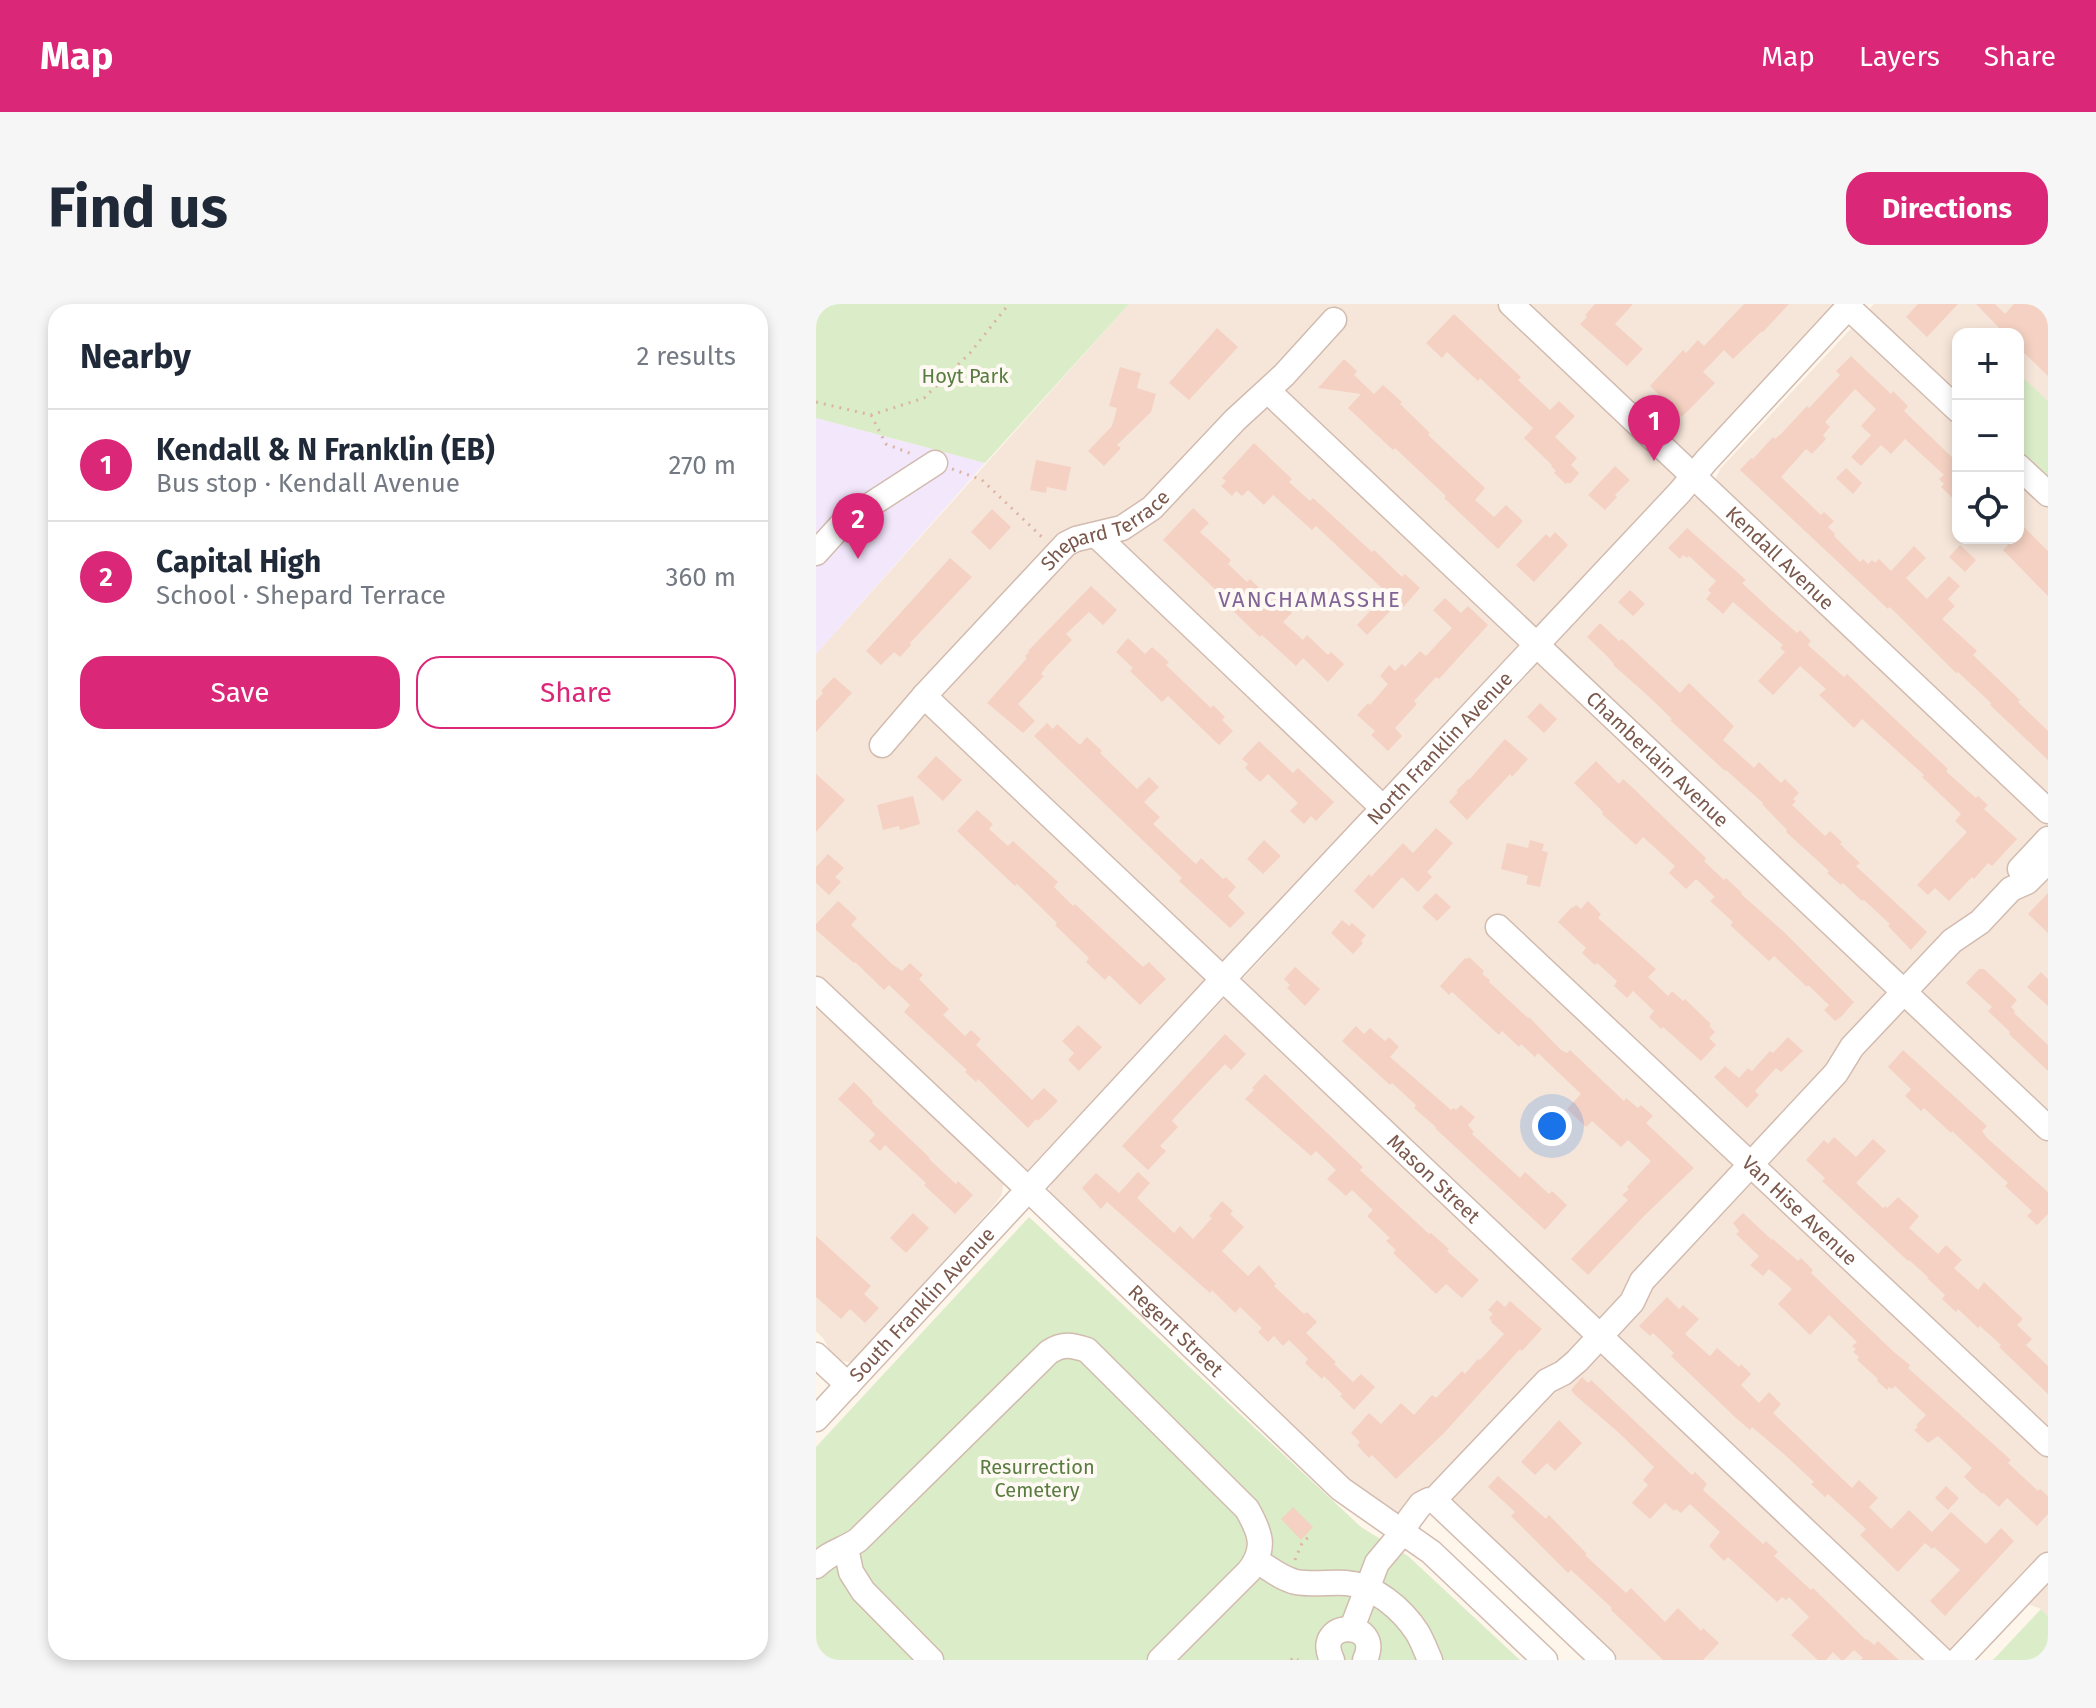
<!DOCTYPE html>
<meta charset="utf-8">
<style>
body{margin:0;font-family:"Fira Sans",sans-serif;background:#f6f6f7;color:#1f2937}
.controls{position:absolute;right:24px;top:24px;display:grid;overflow:hidden;border-radius:16px;box-shadow:0 4px 12px #0003}
.controls button{width:72px;height:72px;display:grid;place-items:center;padding:0;border:0;border-bottom:2px solid #e0e1e3;background:#fff;color:#1f2937;font:40px sans-serif}
.you{position:absolute;left:736px;top:822px;width:28px;height:28px;margin:-20px;border:6px solid #fff;border-radius:50%;background:#1a73e8;box-shadow:0 0 0 12px #1a73e833}
.badge{display:grid;place-items:center;width:52px;height:52px;border-radius:50%;background:#db2777;color:#fff;font-size:26px;font-weight:700}
.pin{position:absolute;translate:-50% -66px;filter:drop-shadow(0 2px 4px #0008)}
.pin::after{content:'';position:absolute;top:42px;width:28px;height:24px;background:inherit;clip-path:polygon(0 0,100% 0,50% 100%)}
.list{margin:0;padding:0;list-style:none}
h2{display:flex;justify-content:space-between;align-items:center;height:104px;margin:0;padding:0 32px;font-size:34px}
h2 small{font-size:26px;font-weight:400;color:#747a83}
.list li{display:grid;grid-template-columns:52px 1fr auto;gap:24px;align-items:center;box-sizing:border-box;height:112px;padding:0 32px;border-top:2px solid #e0e1e3}
.list b{display:block;font-size:30px;white-space:nowrap}
.list p{margin:0;font-size:26px;white-space:nowrap;color:#747a83}
.list em{font-size:26px;font-style:normal;color:#747a83}
.actions{display:flex;gap:16px;padding:24px 32px}
.actions a{flex:1;padding:18px 0;border:2px solid #db2777;border-radius:24px;text-align:center;font-size:28px;color:#db2777}
.actions .main{background:#db2777;color:#fff}
.icon{flex:none;width:44px;height:44px;fill:none;stroke:currentColor;stroke-width:2;stroke-linecap:round;stroke-linejoin:round}
.map{position:relative;flex:none;width:1232px;height:1356px;overflow:hidden;border-radius:24px}
header{display:flex;align-items:center;gap:48px;box-sizing:border-box;height:112px;padding:0 40px;background:#db2777;color:#fff}
header strong{font-size:38px}
nav{display:flex;gap:44px;margin-inline-start:auto;font-size:28px}
.intro{display:flex;align-items:center;justify-content:space-between;box-sizing:border-box;height:192px;padding:0 48px}
h1{margin:0;font-size:56px}
.button{padding:20px 36px;border-radius:24px;background:#db2777;color:#fff;font-size:28px;font-weight:700}
main{display:flex;gap:48px;padding:0 48px}
aside{flex:1;background:#fff;border-radius:24px;box-shadow:0 4px 12px #0003}
.map>svg:first-child{display:block}
.residential{fill:#f6e6d9;fill-rule:evenodd}
.education{fill:#f2e7fb}
.green{fill:#daedc8}
.building{fill:#f4d1c2}
.lines{fill:none;stroke-linecap:round;stroke-linejoin:round}
.minor-casing{stroke:#d2bbaf;stroke-width:27}
.path{stroke:#dbb4a3;stroke-width:3;stroke-dasharray:2 6;stroke-linecap:butt}
.minor{stroke:#fff;stroke-width:24}
.labels{text-anchor:middle;dominant-baseline:central;stroke-width:8;stroke-linejoin:round;paint-order:stroke}
.park-label{font-size:20px;fill:#577b40;stroke:#fff9f3}
.street-label{font-size:20px;fill:#7b584c;stroke:#fff9f3}
.neighbourhood-label{font-size:22px;letter-spacing:2px;fill:#816497;stroke:#fff9f3}
</style>
<header>
<strong>Map</strong>
<nav><a>Map</a><a>Layers</a><a>Share</a></nav>
</header>
<div class="intro"><h1>Find us</h1><a class="button">Directions</a></div>
<main>
<aside>
<h2>Nearby<small>2 results</small></h2>
<ul class="list">
<li><span class="badge">1</span><div><b>Kendall &amp; N Franklin (EB)</b><p>Bus stop · Kendall Avenue</p></div><em>270 m</em></li>
<li><span class="badge">2</span><div><b>Capital High</b><p>School · Shepard Terrace</p></div><em>360 m</em></li>
</ul>
<div class="actions"><a class="main">Save</a><a>Share</a></div>
</aside>
<div class="map">
<svg width="1232" height="1356" viewBox="0 0 1232 1356">
<rect width="100%" height="100%" fill="#fef5eb"/>
<!-- residential -->
<path class="residential" d="M313,0H1035L213,886L0,686V350Z
M1058,0H1232V1312L1225,1305L1189,1291L1127,1356H802L616,1179L583,1214L567,1209L235,893L233,889L234,883L241,873L877,194L905,184L900,174L904,165ZM1142,30H1202V234H1142Z
M0,694L188,875L186,890L179,900L52,1041L36,1058H31L18,1055L7,1034L0,1027Z"/>
<!-- education -->
<path class="education" d="M0,114L169,159L0,350Z"/>
<!-- green -->
<path class="green" d="M0,0H313L169,159L0,114Z
M1202,69L1232,97V175L1202,147Z
M213,913L545,1223L592,1252L704,1356H0V1143Z
M1225,1305L1232,1312V1356H1177Z"/>
<!-- building -->
<path class="building" d="M779,0H817L799,20L827,45L811,62L764,20L771,13L769,11Z
M928,0H973L947,28L946,27L917,55L908,46L887,68L899,79L866,113L834,82L867,46L870,49L882,36L888,42Z
M1102,0H1142L1111,33L1090,13Z
M1160,0H1179L1189,10L1198,0H1232V72L1202,43V30H1189Z
M638,10L705,73L702,76L734,106L743,97L759,112L739,133L761,154L755,161L763,169L754,180L752,178L750,180L738,169L740,167L735,162L736,161L708,134L717,124L664,74L662,77L631,48L626,54L610,39Z
M401,24L422,43L373,96L353,79Z
M1035,52L1075,90L1077,87L1092,102L1088,107L1140,157L1142,155V199L1125,183L1128,180L1123,175L1128,171L1089,135L1075,150L1065,141L1045,162L1035,153L1055,131L1045,122L1060,105L1039,85L1009,118L1014,123L1007,131L1010,135L996,150L990,145L965,173L1005,211L1008,208L1018,217L1012,223L1019,230L1018,232L1044,258L1047,255L1052,260L1056,256L1059,259L1063,255L1075,267L1098,242L1110,254L1090,274L1111,295L1133,272L1144,282L1132,295L1139,302L1126,315L1161,347L1157,351L1204,396L1202,398L1232,427V456L1174,401L1175,399L1142,368L1140,369L1077,306L1073,303L1072,305L924,166L935,154L937,155L957,133L959,135L965,130L991,102L993,104L1024,71L1020,67Z
M528,55L541,67L538,71L558,90L567,81L586,98L584,100L614,129L612,131L669,184L659,196L678,213L690,201L707,217L682,245L628,194L630,192L598,162L579,144L577,146L532,104L545,90L502,84Z
M304,63L325,69L321,84L340,90L335,108L301,141L305,144L288,162L272,147L296,122L301,104L293,102Z
M438,139L476,175L473,178L494,197L497,194L556,248L558,246L586,273L589,270L604,284L584,307L579,302L551,331L541,321L571,289L500,222L496,226L457,191L448,201L432,186L426,192L420,187L416,192L405,182L410,177L406,174Z
M220,156L255,163L250,187L231,183L230,189L214,186Z
M799,162L814,176L799,191L801,193L789,206L772,191Z
M1030,164L1046,179L1037,190L1020,174Z
M377,204L393,219L384,228L415,256L412,260L431,278L434,275L457,297L460,294L476,309L467,318L487,336L491,331L512,351L515,348L528,360L512,378L487,354L480,362L446,331L444,333L409,299L401,291L403,289L347,236Z
M176,205L195,223L174,246L155,228Z
M1208,223L1232,247V292L1187,246L1192,241L1184,234H1202V230Z
M871,224L930,276L926,279L956,307L981,329L984,326L995,337L992,340L994,343L1028,373L1031,370L1132,465L1130,467L1134,471L1160,494L1162,492L1172,501L1168,505L1201,535L1176,562L1172,559L1158,575L1156,573L1133,597L1119,584L1112,591L1101,581L1151,528L1139,517L1145,510L1106,473L1108,471L1046,415L1038,424L1003,391L1010,385L984,362L957,391L942,377L969,348L964,344L967,341L917,298L907,310L890,295L895,289L892,286L900,277L873,252L871,254L867,251L864,255L852,244Z
M739,228L752,241L718,278L700,261L730,230L734,234Z
M1144,241L1160,256L1149,268L1133,253Z
M134,254L156,273L94,339L95,341L84,353L78,348L65,361L50,347Z
M275,282L301,306L287,321L273,308L250,330L256,336L230,363L225,370L228,372L202,400L219,417L207,429L171,399L211,354L209,352L213,348L212,347Z
M814,286L829,300L817,312L802,298Z
M629,294L645,309L652,302L672,321L623,375L620,373L598,397L601,400L579,424L586,432L572,447L555,431L559,427L541,411L552,399L554,401L572,380L564,372L573,361L579,367L586,360L589,363L604,347L610,352L636,324L617,306Z
M784,319L803,337L806,335L864,389L873,379L918,422L907,436L938,464L943,458L965,479L969,475L983,489L977,495L980,497L976,501L1009,532L1014,527L1026,538L1024,540L1044,559L1040,562L1111,628L1095,646L1072,622L1074,620L1048,596L1046,597L1027,579L1025,581L1011,569L1013,567L970,528L971,526L946,500L947,499L910,466L909,467L854,416L856,415L829,389L797,361L798,360L790,351L771,333Z
M312,334L329,350L336,343L353,358L350,361L395,404L397,401L409,413L406,416L417,427L403,441L352,392L346,398L314,367L317,364L300,348Z
M18,373L36,389L0,428V397L7,389L5,387Z
M724,399L741,415L728,429L711,413Z
M231,419L237,425L241,420L264,441L271,433L286,447L284,449L321,485L333,473L343,483L328,498L344,513L337,520L380,560L385,554L407,575L410,573L420,583L412,592L429,609L414,624L363,577L366,574L218,432Z
M689,435L712,455L696,473L694,470L651,516L633,498L642,488L640,487L652,475L653,476Z
M443,437L477,469L482,464L518,498L500,517L495,512L488,520L474,507L482,499L452,470L444,478L429,464L432,460L426,455Z
M120,452L146,476L127,497L101,473Z
M780,457L803,480L807,475L817,484L890,554L888,557L908,576L910,574L926,589L925,590L968,628L1038,698L1025,713L1019,717L1008,706L1013,701L992,681L991,683L958,652L953,657L914,621L917,618L894,597L899,593L880,575L870,585L853,569L859,562L827,533L820,541L786,510L787,508L758,479Z
M0,470L29,496L0,528Z
M97,492L104,520L84,526L83,522L67,526L61,501Z
M161,506L177,520L173,525L192,542L197,537L242,578L238,583L257,602L259,600L327,663L333,658L350,675L324,701L293,671L289,676L270,658L273,654L239,621L241,619L201,580L199,582L141,527Z
M620,524L637,539L614,565L611,568L616,573L602,588L586,573L557,605L538,587L553,570L555,573L587,539L597,549Z
M448,536L465,552L447,570L431,555Z
M714,536L728,540L726,547L732,548L724,583L710,580L712,572L685,565L691,539L712,544Z
M12,550L28,564L19,573L25,578L13,591L0,579V563Z
M620,589L635,603L621,617L606,603Z
M1232,589V629L1212,610Z
M22,597L41,614L35,621L76,660L86,667L94,659L107,671L103,675L133,705L127,711L149,732L155,726L165,735L160,741L216,796L228,784L242,797L222,817L220,815L212,824L162,775L160,778L149,768L151,766L88,708L94,701L73,681L68,686L39,658L38,659L0,626V620Z
M772,597L785,610L782,614L840,665L832,673L852,692L856,687L867,697L869,695L895,720L893,722L899,728L893,734L900,741L885,757L847,723L845,725L833,713L838,707L817,687L811,694L798,682L801,677L781,659L779,661L766,649L770,644L742,618L756,603L757,604L760,601L765,605Z
M526,616L533,622L536,619L550,631L545,637L547,639L537,650L515,629Z
M653,653L668,667L666,670L674,676L673,678L712,714L713,713L745,746L751,749L754,746L808,797L810,794L822,804L825,801L837,812L830,819L878,864L828,912L772,971L755,955L812,896L806,891L813,885L811,883L835,857L812,836L805,843L776,817L770,823L751,805L765,790L722,749L719,753L705,740L703,743L686,727L683,731L636,688L633,691L624,682L649,654L651,655Z
M479,663L504,685L489,702L471,684L474,681L468,675Z
M1163,665H1168L1201,696L1195,703L1199,707L1198,709L1232,741V767L1193,730L1194,728L1172,707L1176,703L1150,679Z
M1225,668L1232,675V702L1211,683Z
M262,721L286,743L263,767L252,756L258,749L246,737Z
M540,722L548,730L554,724L569,737L573,733L583,743L574,753L635,806L638,804L640,806L645,801L659,813L652,821L658,828L656,830L704,874L709,868L733,890L736,887L751,901L729,926L619,824L620,823L598,804L600,801L576,779L574,781L526,737Z
M409,730L430,750L415,766L409,760L359,813L356,817L362,823L344,842L350,847L332,866L306,842Z
M972,733L987,747L965,768L960,764L939,787L943,791L931,804L898,773L909,762L923,774L932,764L936,767L954,747L957,749Z
M1087,746L1171,822L1166,827L1171,834L1232,888V910L1221,921L1211,912L1216,907L1189,882L1192,879L1136,827L1135,829L1108,804L1105,807L1089,792L1095,785L1072,763Z
M449,770L547,863L544,866L613,930L615,929L633,945L631,947L663,976L646,994L630,980L620,990L577,949L580,946L570,937L574,934L551,912L557,906L536,886L530,892L511,875L520,866L500,847L495,852L494,851L429,795L438,786L436,784Z
M38,778L57,797L56,799L114,854L113,855L140,880L142,877L157,891L139,910L108,881L110,879L69,841L64,847L53,837L59,831L58,829L22,795Z
M1018,833L1040,853L1057,835L1070,847L1040,879L1067,904L1069,902L1071,904L1082,893L1103,912L1093,924L1122,950L1130,941L1146,956L1138,964L1162,986L1168,978L1207,1015L1201,1021L1216,1035L1210,1041L1232,1062V1090L1183,1043L1185,1041L1164,1022L1162,1024L1142,1005L1140,1008L1126,995L1129,991L1111,974L1112,973L1093,956L1092,957L1006,877L1009,874L990,856L1008,836L1012,840Z
M322,868L334,879L321,894L358,929L364,922L377,935L396,914L393,912L406,897L417,907L414,910L428,923L406,947L432,972L443,961L460,980L458,982L488,1010L491,1008L501,1018L490,1029L520,1058L518,1060L537,1078L545,1070L559,1083L538,1106L524,1092L526,1090L508,1072L506,1075L489,1059L492,1055L473,1036L467,1042L458,1032L452,1038L442,1028L446,1024L424,1003L419,1009L396,986L394,989L291,898L285,905L266,884L280,869L303,889Z
M97,909L113,924L90,949L74,934Z
M927,909L956,936L957,935L982,957L985,954L997,966L995,969L1079,1049L1094,1061L1092,1064L1195,1156L1192,1159L1222,1187L1224,1185L1232,1192V1210L1221,1222L1191,1194L1183,1203L1167,1189L1166,1190L1148,1173L1156,1164L1122,1132L1112,1139L1098,1126L1102,1123L1100,1121L1110,1111L1079,1082L1076,1085L1073,1083L1071,1086L1061,1077L1062,1075L1041,1056L1043,1053L1037,1048L1040,1045L1036,1042L1041,1038L1013,1011L994,1031L962,1000L976,985L953,965L947,972L934,961L943,952L920,930L923,927L917,919Z
M0,932L55,982L48,990L63,1004L49,1019L34,1005L25,1015L0,993Z
M851,993L863,1005L867,1001L883,1015L869,1030L894,1052L901,1044L923,1063L925,1060L935,1070L925,1081L943,1099L953,1088L965,1100L957,1109L1036,1184L1043,1176L1062,1194L1053,1203L1075,1225L1093,1206L1116,1228L1135,1208L1170,1240L1185,1224L1198,1237L1129,1312L1114,1297L1144,1266L1118,1243L1116,1245L1109,1239L1082,1268L1044,1231L1050,1225L1012,1190L1009,1193L995,1180L998,1178L969,1151L936,1123L934,1126L920,1114L855,1052L858,1049L837,1029L834,1032L823,1022Z
M681,996L689,1003L694,997L726,1025L706,1047L704,1045L628,1129L580,1175L556,1151L553,1154L541,1141L544,1138L535,1129L553,1109L565,1120L585,1099L598,1111L616,1091L620,1094L646,1067L649,1070L662,1055L664,1056L688,1030L675,1018L676,1017L673,1014L677,1010L672,1006Z
M766,1073L772,1079L775,1076L876,1171L879,1168L891,1180L887,1186L947,1240L950,1237L962,1248L958,1252L995,1286L997,1284L1050,1336L1051,1335L1058,1341L1062,1337L1083,1356H1045L1047,1354L1038,1346L1028,1356H1025L1017,1348L1010,1356H1002L975,1331L993,1313L973,1293L970,1296L966,1293L961,1298L912,1253L908,1257L893,1242L904,1228L874,1200L865,1209L860,1205L858,1207L849,1199L834,1215L816,1199L832,1181L827,1176L838,1163L802,1128L759,1091L755,1086Z
M743,1116L766,1139L739,1167L731,1159L719,1171L705,1158Z
M682,1172L730,1215L733,1211L771,1250L769,1251L810,1289L815,1284L849,1318L862,1304L885,1327L887,1324L903,1339L887,1356H847L795,1306L796,1304L755,1266L752,1269L695,1212L699,1208L672,1183Z
M1130,1182L1143,1194L1132,1206L1119,1194Z
M477,1203L497,1223L485,1236L465,1215Z"/>
<g class="lines">
<defs>
<g id="minor">
<path id="s1" d="M695,0L1232,507"/>
<path d="M1032,3L1142,106"/>
<path id="s2" d="M452,87L1232,824"/>
<path d="M1202,162L1232,190"/>
<path d="M280,231L567,504"/>
<path d="M0,249L28,218L119,159"/>
<path id="s3" d="M108,392L1126,1356"/>
<path id="s4" d="M66,441L108,392L250,240L260,235L306,224L336,204L419,116L468,71L518,16"/>
<path d="M1204,565L1232,535"/>
<path id="s5" d="M682,623L1232,1140"/>
<path id="s6" d="M0,685L213,886L525,1185L615,1248L729,1356"/>
<path d="M0,1051L32,1081"/>
<path id="s7" d="M0,1115L407,675L864,188L890,157L1035,0"/>
<path d="M618,1196L787,1356"/>
<path d="M30,1244L35,1268L47,1287L115,1356"/>
<path d="M441,1257C453,1264 466,1275 480,1278C496,1281 514,1278 530,1279C558,1281 586,1305 601,1328C606,1336 610,1347 614,1356"/>
<path d="M0,1262C15,1247 26,1247 42,1236L233,1048C247,1039 256,1041 271,1046L431,1205C444,1228 451,1244 433,1267L344,1356"/>
<path d="M536,1324L561,1259L587,1228L593,1216L605,1200L613,1196H618L731,1077L747,1069L761,1057L816,998L826,977L1020,769L1036,743L1136,637L1164,618L1195,585L1211,578L1232,557"/>
<path d="M516,1356C496,1315 568,1315 549,1356"/>
<path d="M1142,1356L1232,1261"/>
</g>
</defs>
<!-- minor casing -->
<use href="#minor" class="minor-casing"/>
<!-- path -->
<path class="path" d="M0,98L55,111L108,94L154,49L193,0
M55,111L70,140L96,150
M136,165L166,176L228,235
M479,1256L485,1241L493,1232
M475,1356L478,1353L482,1356"/>
<!-- minor -->
<use href="#minor" class="minor"/>
</g>
<g class="labels">
<!-- park labels -->
<g class="park-label">
<text x="149" y="72">Hoyt Park</text>
<text x="221" y="1163">Resurrection<tspan x="221" dy="23">Cemetery</tspan></text>
</g>
<!-- street labels -->
<g class="street-label">
<text stroke="none"><textPath href="#s4" startOffset="314">Shepard Terrace</textPath></text>
<text stroke="none"><textPath href="#s1" startOffset="370">Kendall Avenue</textPath></text>
<text stroke="none"><textPath href="#s7" startOffset="916">North Franklin Avenue</textPath></text>
<text stroke="none"><textPath href="#s2" startOffset="536">Chamberlain Avenue</textPath></text>
<text stroke="none"><textPath href="#s3" startOffset="702">Mason Street</textPath></text>
<text stroke="none"><textPath href="#s5" startOffset="414">Van Hise Avenue</textPath></text>
<text stroke="none"><textPath href="#s7" startOffset="156">South Franklin Avenue</textPath></text>
<text stroke="none"><textPath href="#s6" startOffset="496">Regent Street</textPath></text>
</g>
<!-- neighbourhood labels -->
<g class="neighbourhood-label">
<text x="494" y="295">VANCHAMASSHE</text>
</g>
</g>
</svg>
<div class="controls">
<button>+</button>
<button>−</button>
<button><svg class="icon" aria-label="locate" viewBox="0 0 24 24"><circle cx="12" cy="12" r="6"/><path d="M12 2v4M12 18v4M2 12h4M18 12h4"/></svg></button>
</div>
<div class="you"></div>
<div class="pin badge" style="left:838px;top:157px">1</div>
<div class="pin badge" style="left:42px;top:255px">2</div>
</div>
</main>
